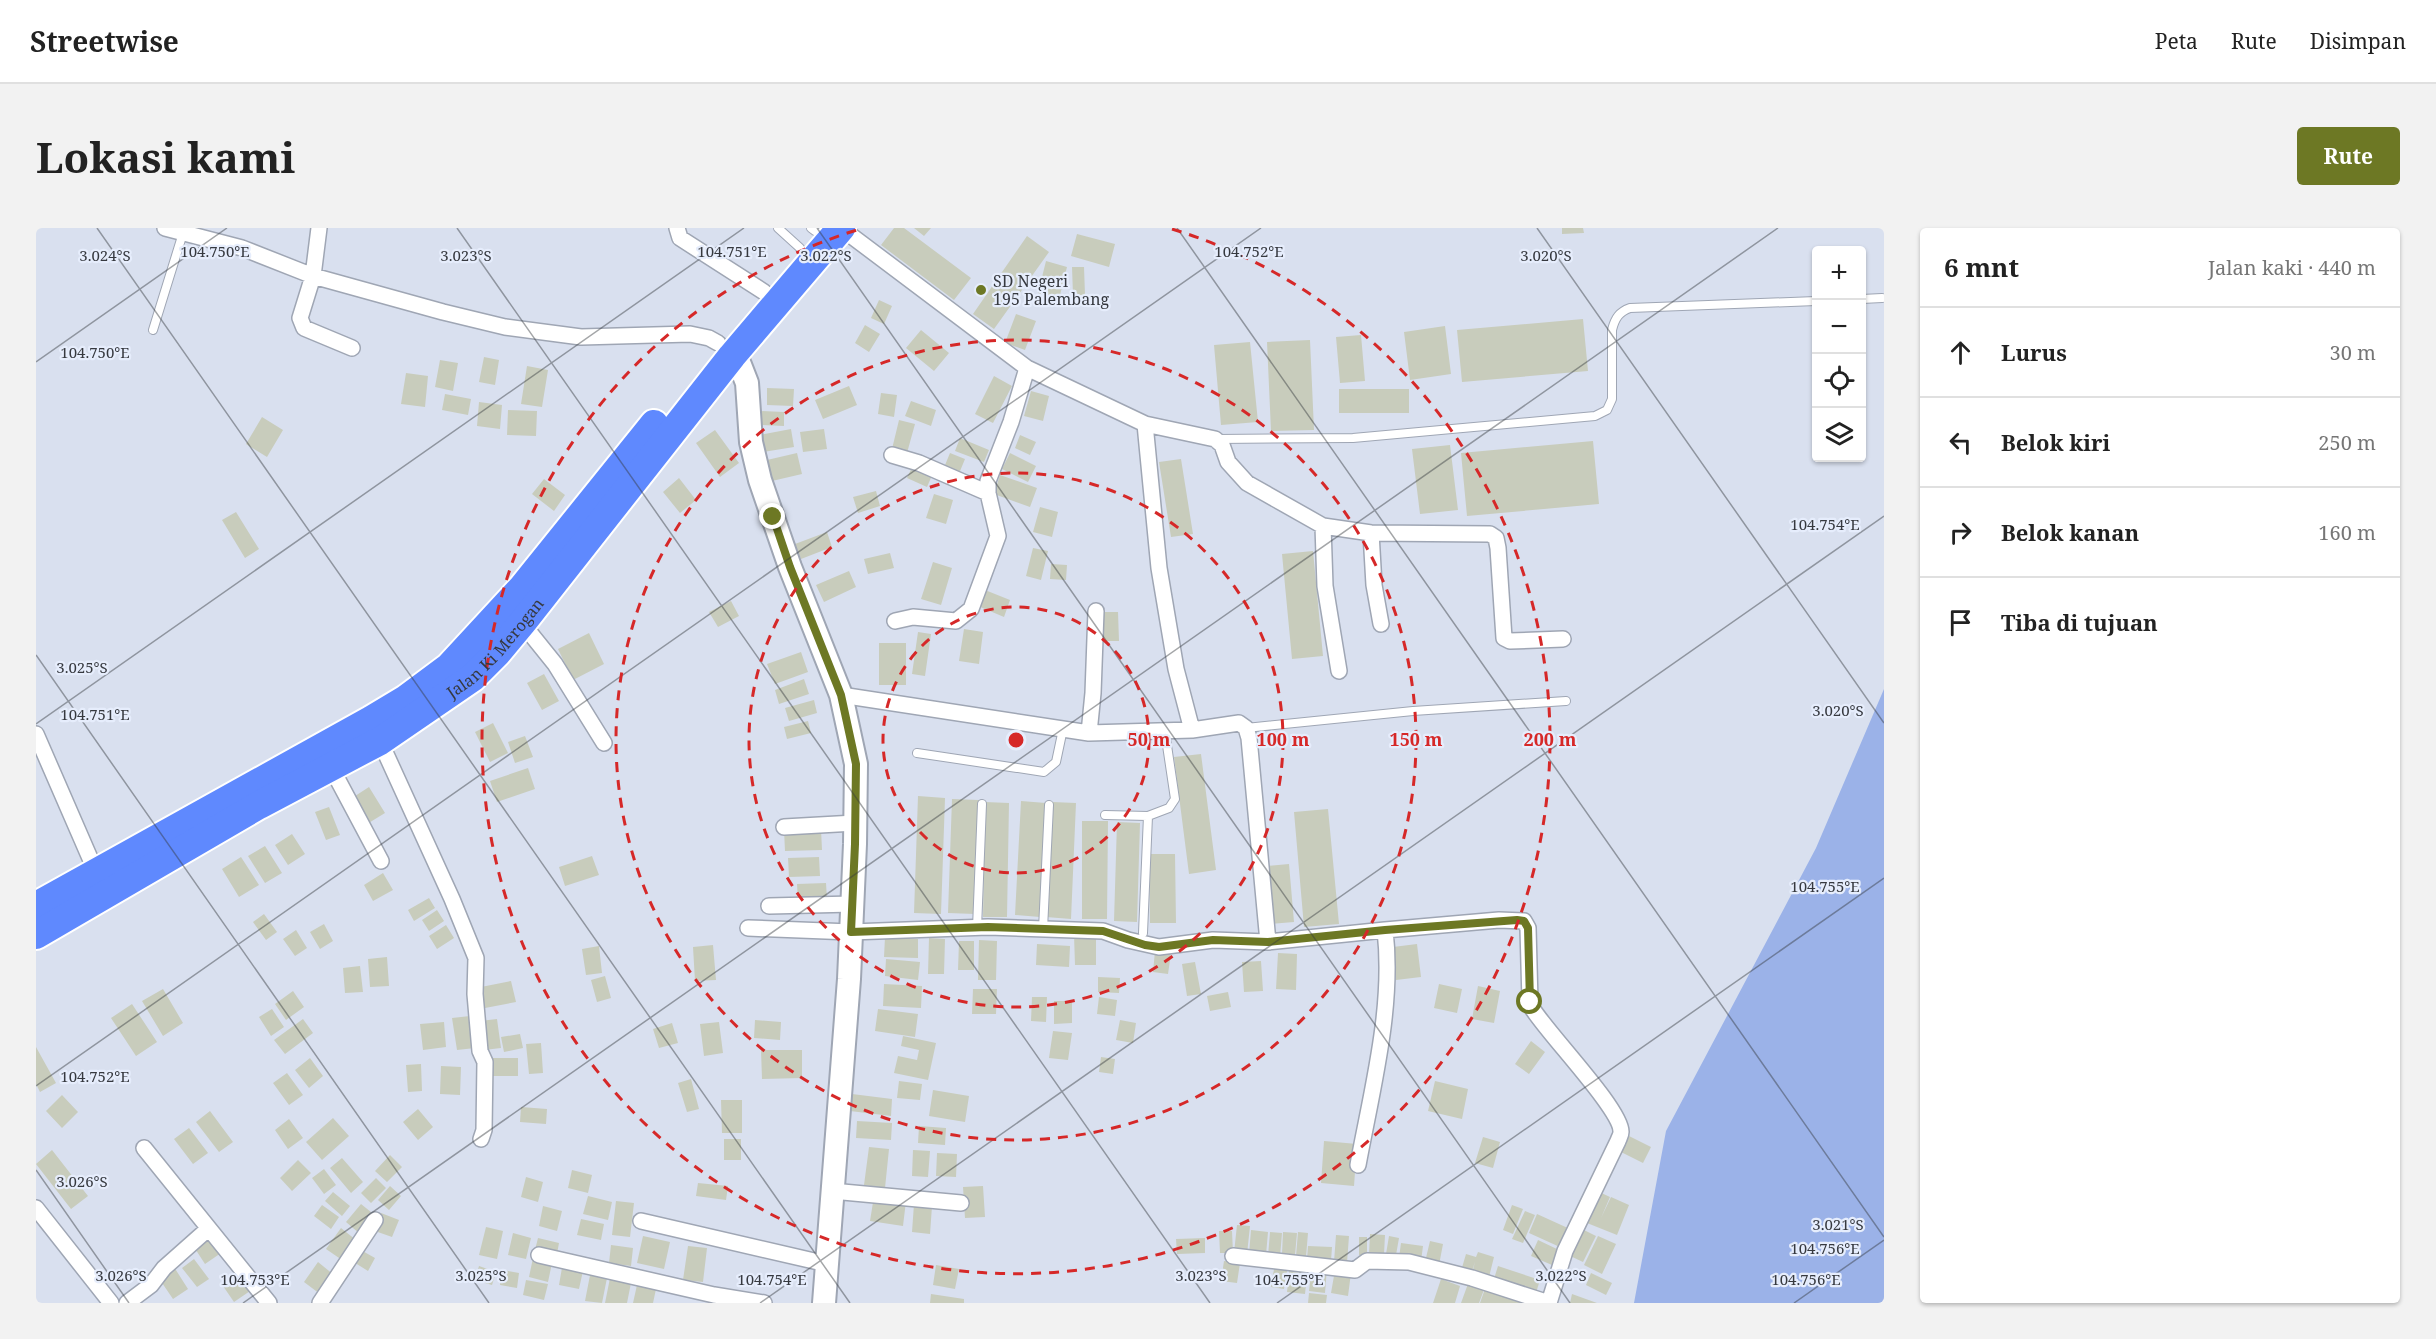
<!DOCTYPE html>
<html lang="id">
<meta charset="utf-8">
<style>
body{margin:0;font-family:"Noto Serif",serif;background:#f2f2f2;color:#222}
.controls{position:absolute;right:18px;top:18px;display:grid;overflow:hidden;border-radius:6px;box-shadow:0 2px 4px #0004}
.controls button{width:54px;height:54px;display:grid;place-items:center;padding:0;border:0;border-bottom:2px solid #e0e0e0;background:#fff;color:#222;font:30px sans-serif}
.stop{position:absolute;width:18px;height:18px;margin:-14px;border:4px solid #6d7824;border-radius:50%;background:#fff}
.stop.end{background:#6d7824;border-color:#fff;box-shadow:0 2px 6px #0008}
.list{margin:0;padding:0;list-style:none}
h2{display:flex;justify-content:space-between;align-items:center;height:78px;margin:0;padding:0 24px;font-size:26px}
h2 small{font-size:20px;font-weight:400;color:#767676}
.list li{display:grid;grid-template-columns:39px 1fr auto;gap:18px;align-items:center;box-sizing:border-box;height:90px;padding:0 24px;border-top:2px solid #e0e0e0}
.list b{display:block;font-size:22px;white-space:nowrap}
.list em{font-size:20px;font-style:normal;color:#767676}
.icon{flex:none;width:33px;height:33px;fill:none;stroke:currentColor;stroke-width:2;stroke-linecap:round;stroke-linejoin:round}
.map{position:relative;flex:none;width:1848px;height:1075px;overflow:hidden;border-radius:6px}
header{display:flex;align-items:center;gap:36px;box-sizing:border-box;height:84px;padding:0 30px;background:#fff;border-bottom:2px solid #e0e0e0}
header strong{font-size:28px}
nav{display:flex;gap:33px;margin-inline-start:auto;font-size:21px}
.intro{display:flex;align-items:center;justify-content:space-between;box-sizing:border-box;height:144px;padding:0 36px}
h1{margin:0;font-size:42px}
.button{padding:15px 27px;border-radius:6px;background:#6d7824;color:#fff;font-size:21px;font-weight:700}
main{display:flex;gap:36px;padding:0 36px}
aside{flex:1;background:#fff;border-radius:6px;box-shadow:0 2px 4px #0004}
.map>svg:first-child{display:block}
.water{fill:#9bb2e8}
.building{fill:#c8ccbc}
.lines{fill:none;stroke-linecap:round;stroke-linejoin:round}
.lane-casing{stroke:#9fa6b4;stroke-width:10}
.street-casing{stroke:#9fa6b4;stroke-width:18}
.secondary-casing{stroke:#9fa6b4;stroke-width:26}
.highway-casing{stroke:#fff;stroke-width:32}
.lane{stroke:#fff;stroke-width:8}
.street{stroke:#fff;stroke-width:15}
.secondary{stroke:#fff;stroke-width:22}
.highway{stroke:#5f89fe;stroke-width:28}
.route{stroke:#6d7824;stroke-width:8}
.ticks{fill:none;stroke:#36393f;stroke-width:1.5;stroke-opacity:0.45}
.ring{fill:none;stroke:#d62828;stroke-width:3;stroke-dasharray:10 8}
.poi-dot{fill:#6d7824;stroke:#e6edfc;stroke-width:2}
.labels{text-anchor:middle;dominant-baseline:central;stroke-width:4.5;stroke-linejoin:round;paint-order:stroke}
.poi-label{font-size:16px;fill:#36393f;stroke:#e6edfc;text-anchor:start}
.street-label{font-size:16px;fill:#36393f;stroke:#e6edfc}
.ticks-label{font-size:15px;text-anchor:middle;fill:#36393f;stroke:#e6edfc;stroke-width:4.5;stroke-linejoin:round;paint-order:stroke}
.centre{fill:#d62828;stroke:#e6edfc;stroke-width:3}
.ring-label{font-size:18px;text-anchor:middle;font-weight:bold;fill:#d62828;stroke:#e6edfc;stroke-width:4.5;stroke-linejoin:round;paint-order:stroke}
</style>
<header>
<strong>Streetwise</strong>
<nav><a>Peta</a><a>Rute</a><a>Disimpan</a></nav>
</header>
<div class="intro"><h1>Lokasi kami</h1><a class="button">Rute</a></div>
<main>
<div class="map">
<svg width="1848" height="1075" viewBox="0 0 1848 1075">
<rect width="100%" height="100%" fill="#d9e0ef"/>
<!-- water -->
<path class="water" d="M1848,461V1075H1598L1630,903L1780,620Z"/>
<!-- building -->
<path class="building" d="M858,0H868L935,50L918,72L845,17Z
M878,0H895L888,8Z
M1526,0H1547L1548,5L1526,6Z
M1041,6L1079,16L1073,39L1035,28Z
M991,8L1013,24L958,101L937,86Z
M1010,33L1031,39L1023,71L1002,65Z
M1036,39H1048L1049,67H1037Z
M843,72L856,78L848,96L835,90Z
M980,86L1000,93L989,122L969,115Z
M1547,91L1552,143L1426,154L1421,102Z
M829,97L844,106L833,124L819,115Z
M1409,98L1415,146L1374,152L1368,104Z
M885,102L913,125L898,143L870,120Z
M1325,107L1329,153L1304,155L1300,109Z
M1274,112L1278,202L1235,203L1231,114Z
M1214,114L1222,194L1185,197L1178,117Z
M448,129L463,132L459,157L443,154Z
M404,132L422,135L417,163L399,159Z
M491,138L512,142L506,179L485,176Z
M370,145L392,148L389,179L365,176Z
M958,148L976,158L957,195L939,186Z
M813,158L821,177L787,191L779,172Z
M731,160L758,161L757,178L731,177Z
M1303,161H1373V185H1303Z
M995,163L1013,168L1007,193L988,188Z
M845,165L861,167L858,189L842,186Z
M409,166L435,171L432,187L406,182Z
M875,173L900,182L895,198L869,188Z
M443,174L466,177L464,201L441,198Z
M472,182L501,183L500,208L471,207Z
M725,183L748,184V198L724,197Z
M226,189L247,202L231,229L210,216Z
M863,192L879,196L871,225L856,221Z
M755,201L758,219L727,224L724,207Z
M788,201L791,221L767,224L764,204Z
M679,202L703,235L684,249L660,215Z
M984,207L1000,214L994,227L979,220Z
M924,210L953,222L948,234L919,223Z
M1557,213L1563,276L1431,288L1425,225Z
M1414,217L1422,282L1384,286L1376,221Z
M761,225L766,246L736,253L731,232Z
M914,225L929,231L922,248L907,242Z
M974,225L1000,238L992,254L966,241Z
M1145,231L1157,306L1135,309L1123,234Z
M877,237L897,245L891,259L871,250Z
M964,247L1001,260L994,279L958,266Z
M643,250L660,272L644,285L627,264Z
M508,251L529,267L518,283L496,266Z
M840,263L844,278L822,285L817,269Z
M898,266L917,272L910,296L890,290Z
M1004,279L1022,284L1016,309L997,304Z
M200,284L223,321L209,330L186,292Z
M791,304L796,319L765,331L759,316Z
M997,320L1012,323L1005,352L990,348Z
M1277,323L1287,428L1256,431L1246,326Z
M854,325L858,340L832,346L828,331Z
M897,334L916,340L905,377L885,371Z
M1015,336L1031,337L1030,352L1014,351Z
M813,343L820,359L788,374L780,357Z
M949,362L974,372L968,389L942,378Z
M695,373L703,388L682,399L673,384Z
M1066,384H1082L1083,413H1067Z
M928,401L947,404L943,436L923,433Z
M882,404L895,406L889,448L876,446Z
M553,405L568,436L537,452L522,421Z
M843,415H870V457H843Z
M765,424L772,444L739,456L731,436Z
M508,446L523,473L506,482L491,455Z
M768,451L773,466L743,476L739,462Z
M778,472L781,485L753,493L749,480Z
M772,493L775,505L751,511L748,499Z
M457,495L472,525L454,534L439,504Z
M489,508L497,529L479,535L472,514Z
M1165,526L1180,642L1153,646L1138,529Z
M492,540L499,561L461,574L454,553Z
M333,559L349,585L331,596L316,570Z
M882,568L909,570L905,686L878,685Z
M916,571L943,572L939,686L912,685Z
M985,573L1010,575L1004,689L979,687Z
M949,574L973,575L971,689H947Z
M1016,574L1040,575L1035,691L1010,689Z
M293,579L304,607L290,612L279,584Z
M1292,581L1303,696L1268,699L1258,584Z
M1046,593H1072L1071,691H1046Z
M1081,594L1104,595L1101,694L1078,693Z
M785,601L786,622L749,623L748,602Z
M256,606L269,626L252,637L239,617Z
M229,618L246,645L229,655L212,628Z
M1113,626H1139L1140,695H1114Z
M556,628L563,647L529,658L523,639Z
M205,629L223,657L203,669L186,641Z
M783,629L784,648L753,649L752,630Z
M1253,636L1258,694L1234,696L1230,638Z
M347,645L357,662L337,673L328,657Z
M790,655L791,671L762,673L761,656Z
M393,670L399,680L378,693L372,682Z
M401,682L408,693L393,703L386,692Z
M228,686L241,704L230,712L217,694Z
M288,696L297,713L284,721L274,704Z
M410,697L418,710L401,721L393,708Z
M260,702L271,720L259,728L247,711Z
M1038,707H1060V737H1039Z
M849,709L882,711V730L848,729Z
M893,710L909,711L908,746H892Z
M943,712L961,713L960,752H942Z
M923,713H938V742H922Z
M1001,716L1034,718L1033,739L1000,737Z
M1381,716L1385,749L1360,752L1357,719Z
M677,717L680,752L659,753L657,719Z
M563,718L566,745L550,747L546,721Z
M1119,723L1135,725L1132,746L1117,744Z
M1242,725L1261,726L1260,762L1240,761Z
M351,729L353,758L334,759L332,731Z
M850,731L884,734L882,752L849,748Z
M1225,733L1227,763L1208,764L1206,734Z
M1159,734L1165,766L1151,768L1146,736Z
M324,738L327,764L309,765L307,740Z
M569,748L575,770L561,774L555,752Z
M1062,749L1084,750L1083,765L1062,764Z
M475,753L480,774L449,780L445,759Z
M848,756L886,758L885,780L847,778Z
M1403,756L1426,761L1421,785L1398,780Z
M1442,758L1464,763L1458,795L1436,791Z
M127,761L147,795L127,808L106,773Z
M937,761H961L960,786H936Z
M257,763L268,779L250,792L239,776Z
M1192,764L1195,779L1174,783L1171,768Z
M996,769H1011L1010,794L995,793Z
M1063,769L1081,772L1079,788L1061,786Z
M1018,773H1036V795L1018,796Z
M96,776L121,814L100,828L75,790Z
M236,781L248,799L235,808L223,789Z
M842,781L882,786L879,809L839,803Z
M434,788L439,820L421,822L416,790Z
M267,791L277,805L249,826L238,812Z
M461,791L465,820L448,822L444,793Z
M719,792L745,794L744,812L718,810Z
M1084,792L1100,795L1097,815L1080,812Z
M408,794L410,819L387,822L384,796Z
M683,794L687,825L668,828L664,796Z
M636,795L642,815L623,820L617,801Z
M1017,803L1036,805L1032,832L1013,830Z
M484,806L487,820L468,824L465,809Z
M867,808L900,815L892,852L858,845L862,828L881,832L883,822L865,818Z
M1495,813L1509,824L1493,846L1479,836Z
M505,815L507,845L493,846L490,816Z
M0,819L20,855L4,864L0,856Z
M725,822H766V850L726,851Z
M1065,829L1079,831L1077,846L1063,844Z
M274,830L287,848L273,860L259,842Z
M453,830H482V848H453Z
M385,836L386,863L372,864L370,837Z
M405,838L425,839L424,867L404,866Z
M251,845L267,867L253,877L237,855Z
M655,851L663,881L651,884L642,855Z
M863,853L886,856L884,872L861,870Z
M1399,853L1432,861L1426,891L1392,883Z
M897,862L933,868L929,894L893,888Z
M816,866L856,871L855,888L814,883Z
M26,867L42,884L26,900L10,883Z
M685,872H706V905H686Z
M485,879L511,881L510,896L484,894Z
M382,881L397,899L382,912L367,894Z
M174,883L197,914L183,924L160,894Z
M297,890L313,908L286,932L270,914Z
M253,891L267,910L252,921L239,902Z
M821,893L856,895L855,912L820,910Z
M883,898L910,900L909,917L882,915Z
M153,900L172,925L157,936L138,911Z
M1591,907L1615,919L1607,935L1583,923Z
M1447,909L1464,914L1457,940L1439,935Z
M688,911H705V932H688Z
M1288,913L1321,916L1318,958L1285,955Z
M833,919L853,921L849,960L828,957Z
M16,922L52,968L35,981L0,936Z
M877,922L894,923L892,949L876,948Z
M901,925L921,926L920,949L900,948Z
M354,927L366,939L351,954L339,943Z
M306,930L327,954L315,965L294,940Z
M262,932L275,945L256,963L244,950Z
M288,941L300,957L288,966L276,950Z
M536,942L556,947L552,965L532,960Z
M490,949L507,954L502,974L485,969Z
M340,950L350,960L335,975L325,965Z
M662,955L692,958L690,972L660,968Z
M354,958L365,968L353,982L342,972Z
M947,958L949,989L929,990L927,959Z
M1559,962L1574,969L1565,990L1575,969L1593,977L1581,1007L1546,993Z
M297,964L314,978L306,988L289,973Z
M552,968L576,974L572,992L547,986Z
M838,968L870,973L867,998L834,993Z
M580,973L598,975L594,1009L576,1007Z
M325,976L340,988L324,1006L310,994Z
M878,976L896,978L894,1006L876,1004Z
M286,977L303,989L295,1001L278,988Z
M1476,977L1487,981L1477,1006L1467,1002Z
M507,978L526,983L521,1003L503,998Z
M1489,983L1499,987L1487,1015L1476,1011Z
M345,985L363,992L356,1009L339,1003Z
M1501,986L1534,1001L1526,1020L1493,1005Z
M545,991L568,996L565,1012L541,1007Z
M1201,997L1214,998L1211,1026L1198,1025Z
M450,999L467,1003L461,1031L443,1027Z
M1542,999L1560,1008L1547,1034L1530,1026Z
M305,1000L320,1012L306,1032L290,1021Z
M1215,1002L1232,1004L1230,1027L1213,1026Z
M1183,1003H1196L1197,1025H1184Z
M1234,1004L1246,1005L1244,1029L1232,1028Z
M1247,1004L1261,1005L1259,1027L1246,1026Z
M1262,1004L1272,1005L1270,1029L1260,1028Z
M172,1005L185,1025L169,1036L156,1016Z
M477,1005L495,1010L490,1031L472,1027Z
M1334,1006L1349,1007L1348,1026H1333Z
M1300,1007L1313,1008L1311,1035L1298,1034Z
M607,1008L634,1014L628,1041L601,1035Z
M1353,1008L1363,1010L1360,1027L1350,1026Z
M1562,1008L1580,1016L1566,1046L1548,1037Z
M1323,1009H1331V1027H1323Z
M502,1010L523,1015L521,1026L499,1022Z
M1169,1010V1025L1141,1026L1140,1011Z
M1502,1012L1523,1022L1516,1037L1495,1028Z
M1394,1013L1407,1016L1403,1037L1389,1034Z
M1365,1015L1387,1018L1385,1033L1363,1030Z
M575,1017L597,1020L595,1038L573,1035Z
M652,1018L671,1020L667,1054L647,1052Z
M1272,1018L1296,1019L1295,1033L1271,1031Z
M323,1021L339,1030L332,1043L316,1033Z
M1442,1024L1458,1029L1452,1053L1435,1049L1439,1034L1435,1046L1425,1043L1430,1026L1440,1029Z
M497,1030L516,1035L512,1054L493,1049Z
M158,1031L173,1051L161,1059L146,1040Z
M1188,1033L1204,1035L1201,1055L1185,1053Z
M282,1034L298,1047L284,1066L268,1054Z
M527,1034L548,1038L543,1061L523,1057Z
M1239,1035L1252,1037L1248,1061L1235,1059Z
M1254,1036L1272,1038L1269,1066L1251,1064Z
M900,1037L923,1041L919,1061L897,1057Z
M443,1038L460,1044L456,1057L439,1052Z
M1462,1038L1504,1052L1499,1068L1457,1054Z
M138,1039L152,1061L137,1071L122,1049Z
M1276,1039L1291,1040L1289,1065L1273,1063Z
M467,1042L483,1045L481,1060L464,1057Z
M555,1042L572,1045L566,1075L549,1073Z
M1299,1042L1315,1045L1312,1068L1295,1065Z
M205,1045L217,1061L198,1074L187,1058Z
M575,1045L596,1050L591,1075H569Z
M1555,1045L1576,1055L1570,1067L1550,1057Z
M1405,1051L1424,1058L1419,1075H1397Z
M490,1052L512,1056L508,1072L487,1067Z
M1433,1053L1449,1059L1443,1075H1425Z
M601,1057L620,1061L617,1075H597Z
M1450,1058L1497,1075H1444Z
M1273,1065L1291,1067L1290,1075H1272Z
M895,1066L928,1071V1075H894Z
M1536,1066L1561,1075H1534Z"/>
<g class="lines">
<defs>
<path id="lane" d="M742,0L764,20
M775,0L779,3
M1826,71L1846,70
M117,102L147,5
M1181,211L1317,210L1559,188L1571,182L1576,171V102C1579,90 1583,84 1594,80L1780,73
M1210,500L1377,483L1530,473
M881,525L1008,544L1020,534L1027,501
M1069,587L1112,588
M941,700L946,576
M1007,701L1013,577
M1107,705L1112,588L1133,580L1139,571L1129,504"/>
<path id="street" d="M129,0L206,20L277,48L407,84L469,99L545,109L654,106L673,110L682,115
M283,0L277,48L264,90L268,100L316,120
M641,0L644,10L728,64
M805,0L991,140L1109,196L1179,211L1186,217L1192,234L1211,255L1287,298L1335,305L1454,306L1460,310L1462,320L1468,410L1474,413L1527,411
M1109,196L1123,340L1140,441L1156,502
M856,227L883,235L952,265
M1287,298L1289,358L1303,443
M1335,305L1338,357L1345,396
M859,393L877,389L920,393L935,381L962,308L952,265V253L975,194L991,140
M486,395L519,436L568,515
M805,467L1053,505L1156,502L1203,495L1210,500L1213,510L1232,714
M1053,505L1057,465L1060,383
M0,506L60,644
M344,513L416,671L440,730L439,766L444,823L449,834L448,902L445,911
M295,539L345,633
M748,599L819,595
M733,678L817,676
M712,700L815,704L952,699L1067,703L1092,712L1123,719L1177,712L1232,714L1349,702C1358,779 1336,861 1322,937
M1349,702L1463,692L1488,693L1492,700L1494,774L1496,780C1511,805 1586,882 1585,904C1585,907 1583,910 1582,913L1529,1023L1513,1075
M108,920L233,1075
M796,963L925,975
M0,980L75,1075
M605,993L791,1036
M503,1027L678,1067L728,1075
M1197,1028L1319,1042L1331,1033L1373,1034L1436,1050L1513,1075
M91,1075L115,1057L128,1040L172,1001
M284,1075L339,992"/>
<path id="secondary" d="M696,128L704,137L711,155L715,214L724,252L754,339L805,467L820,536L819,616L813,751L788,1075"/>
<g id="highway">
<path d="M0,678L335,492L370,471L413,439L486,360L618,196"/>
<path id="s1" d="M0,707L223,577L344,513L436,450L461,425L486,395L696,128L805,0"/>
</g>
</defs>
<!-- lane casing -->
<use href="#lane" class="lane-casing"/>
<!-- street casing -->
<use href="#street" class="street-casing"/>
<!-- secondary casing -->
<use href="#secondary" class="secondary-casing"/>
<!-- highway casing -->
<use href="#highway" class="highway-casing"/>
<!-- lane -->
<use href="#lane" class="lane"/>
<!-- street -->
<use href="#street" class="street"/>
<!-- secondary -->
<use href="#secondary" class="secondary"/>
<!-- highway -->
<use href="#highway" class="highway"/>
</g>
<g class="lines">
<!-- route -->
<path class="route" d="M737,289L754,339L805,467L820,536L819,616L815,704L952,699L1067,703L1109,717L1123,719L1177,712L1232,714L1349,702L1481,692L1488,693L1492,700L1494,774"/>
</g>
<!-- ticks -->
<path class="ticks" d="M61,0L814,1075M421,0L1174,1075M781,0L1534,1075M1141,0L1848,1009M1501,0L1848,495M0,134L191,0M0,427L453,1075M0,496L708,0M0,858L1225,0M0,942L93,1075M207,1075L1742,0M724,1075L1848,288M1241,1075L1848,650M1758,1075L1848,1012"/>
<!-- distance rings -->
<g class="ring">
<circle cx="980" cy="512" r="133"/>
<circle cx="980" cy="512" r="267"/>
<circle cx="980" cy="512" r="400"/>
<path d="M1136 1A534 534 0 1 1 824 1"/>
</g>
<!-- markers -->
<circle class="poi-dot" cx="945" cy="62" r="6"/>
<g class="labels">
<!-- poi labels -->
<g class="poi-label">
<text x="957" y="53">SD Negeri<tspan x="957" dy="18">195 Palembang</tspan></text>
</g>
<!-- street labels -->
<g class="street-label">
<text stroke="none"><textPath href="#s1" startOffset="544">Jalan Ki Merogan</textPath></text>
</g>
</g>
<g class="ticks-label">
<text x="179" y="29">104.750°E</text>
<text x="696" y="29">104.751°E</text>
<text x="1213" y="29">104.752°E</text>
<text x="69" y="33">3.024°S</text>
<text x="430" y="33">3.023°S</text>
<text x="790" y="33">3.022°S</text>
<text x="1510" y="33">3.020°S</text>
<text x="59" y="130">104.750°E</text>
<text x="1789" y="302">104.754°E</text>
<text x="46" y="445">3.025°S</text>
<text x="1802" y="488">3.020°S</text>
<text x="59" y="492">104.751°E</text>
<text x="1789" y="664">104.755°E</text>
<text x="59" y="854">104.752°E</text>
<text x="46" y="959">3.026°S</text>
<text x="1802" y="1002">3.021°S</text>
<text x="1789" y="1026">104.756°E</text>
<text x="85" y="1053">3.026°S</text>
<text x="445" y="1053">3.025°S</text>
<text x="1165" y="1053">3.023°S</text>
<text x="1525" y="1053">3.022°S</text>
<text x="219" y="1057">104.753°E</text>
<text x="736" y="1057">104.754°E</text>
<text x="1253" y="1057">104.755°E</text>
<text x="1770" y="1057">104.756°E</text>
</g>
<circle cx="980" cy="512" r="9" class="centre"/>
<g class="ring-label">
<text x="1113" y="518">50 m</text>
<text x="1247" y="518">100 m</text>
<text x="1380" y="518">150 m</text>
<text x="1514" y="518">200 m</text>
</g>
</svg>
<div class="controls">
<button>+</button>
<button>−</button>
<button><svg class="icon" aria-label="locate" viewBox="0 0 24 24"><circle cx="12" cy="12" r="6"/><path d="M12 2v4M12 18v4M2 12h4M18 12h4"/></svg></button>
<button><svg class="icon" aria-label="layers" viewBox="0 0 24 24"><path d="M12 4l9 5-9 5-9-5zM3 14l9 5 9-5"/></svg></button>
</div>
<div class="stop" style="left:1494px;top:774px"></div>
<div class="stop end" style="left:737px;top:289px"></div>
</div>
<aside>
<h2>6 mnt<small>Jalan kaki · 440 m</small></h2>
<ul class="list">
<li><svg class="icon" aria-label="ahead" viewBox="0 0 24 24"><path d="M12 20V5M6 11l6-6 6 6"/></svg><div><b>Lurus</b></div><em>30 m</em></li>
<li><svg class="icon" aria-label="left" viewBox="0 0 24 24"><path d="M17 20v-9H6M10 6l-5 5 5 5"/></svg><div><b>Belok kiri</b></div><em>250 m</em></li>
<li><svg class="icon" aria-label="right" viewBox="0 0 24 24"><path d="M7 20v-9h11M14 6l5 5-5 5"/></svg><div><b>Belok kanan</b></div><em>160 m</em></li>
<li><svg class="icon" aria-label="arrive" viewBox="0 0 24 24"><path d="M6 21V4h12l-3 4 3 4H6"/></svg><div><b>Tiba di tujuan</b></div></li>
</ul>
</aside>
</main>
